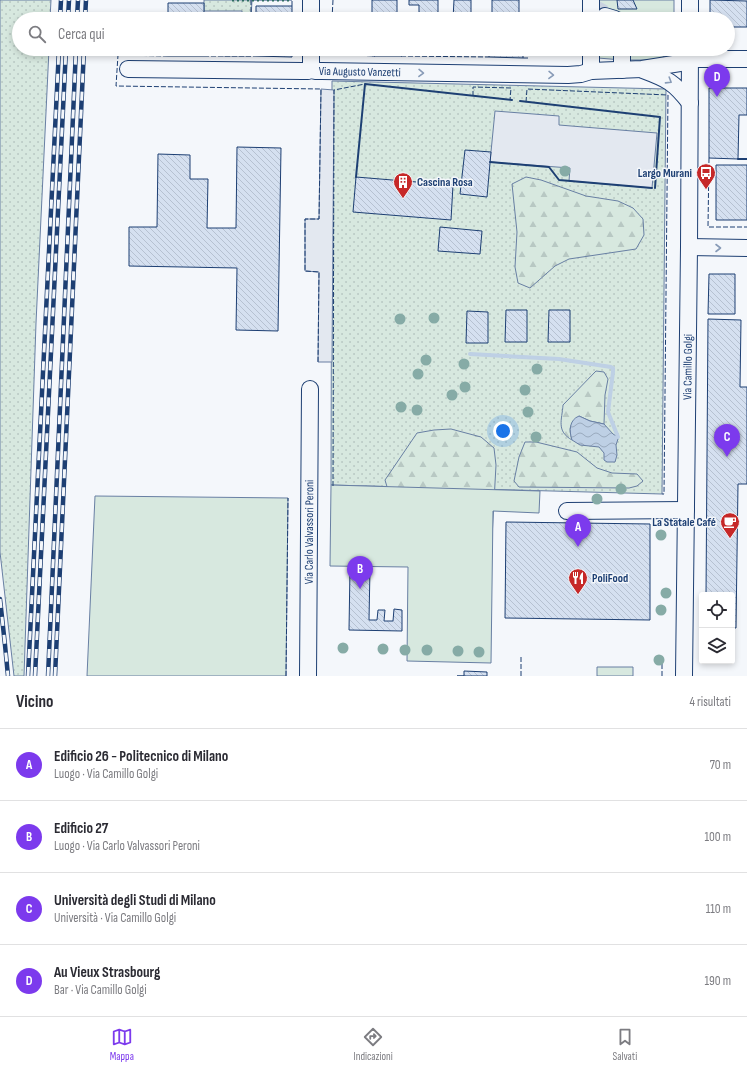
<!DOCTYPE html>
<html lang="it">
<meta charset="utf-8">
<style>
body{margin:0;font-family:"Sofia Sans Condensed",sans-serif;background:#f7f7f7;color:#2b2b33}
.controls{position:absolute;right:12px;bottom:12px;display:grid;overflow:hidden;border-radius:4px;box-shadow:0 2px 6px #0003}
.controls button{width:36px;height:36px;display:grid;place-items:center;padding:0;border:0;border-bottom:1px solid #e1e1e2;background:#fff;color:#2b2b33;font:20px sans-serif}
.you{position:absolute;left:503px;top:431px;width:14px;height:14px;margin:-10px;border:3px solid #fff;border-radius:50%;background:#1a73e8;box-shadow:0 0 0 6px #1a73e833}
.badge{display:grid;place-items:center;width:26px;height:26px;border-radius:50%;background:#7c3aed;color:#fff;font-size:13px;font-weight:700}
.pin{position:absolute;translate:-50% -33px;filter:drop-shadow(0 1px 2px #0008)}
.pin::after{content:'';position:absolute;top:21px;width:14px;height:12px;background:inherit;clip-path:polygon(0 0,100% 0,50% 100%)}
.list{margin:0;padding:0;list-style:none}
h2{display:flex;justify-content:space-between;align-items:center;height:52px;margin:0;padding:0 16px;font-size:17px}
h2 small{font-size:13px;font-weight:400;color:#7c7c81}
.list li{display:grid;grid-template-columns:26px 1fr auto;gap:12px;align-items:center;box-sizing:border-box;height:72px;padding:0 16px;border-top:1px solid #e1e1e2}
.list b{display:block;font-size:15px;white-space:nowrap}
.list p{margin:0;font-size:13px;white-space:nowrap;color:#7c7c81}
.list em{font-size:13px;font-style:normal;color:#7c7c81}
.icon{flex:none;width:22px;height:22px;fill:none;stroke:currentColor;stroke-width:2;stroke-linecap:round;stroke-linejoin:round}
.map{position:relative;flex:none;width:747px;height:676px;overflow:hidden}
.search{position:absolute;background:#fff;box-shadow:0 2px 6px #0003;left:12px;right:12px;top:12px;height:44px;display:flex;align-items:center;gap:10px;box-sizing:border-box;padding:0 14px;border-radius:22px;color:#7c7c81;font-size:15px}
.sheet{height:340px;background:#fff}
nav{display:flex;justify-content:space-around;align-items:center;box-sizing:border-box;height:56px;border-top:1px solid #e1e1e2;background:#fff;font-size:11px;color:#7c7c81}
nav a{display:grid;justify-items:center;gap:2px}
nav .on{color:#7c3aed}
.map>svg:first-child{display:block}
.grass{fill:url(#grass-dots);stroke:#687fa3}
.forest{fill:url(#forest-firs);stroke:#687fa3}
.park{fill:#d7e8df;stroke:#687fa3}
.parking{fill:#e3e8f0;stroke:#687fa3}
.water{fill:url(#water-waves);stroke:#687fa3}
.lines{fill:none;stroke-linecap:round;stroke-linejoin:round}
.stream{stroke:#bed0e5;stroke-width:4}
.building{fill:url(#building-back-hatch);stroke:#1d3f73}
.minor-tunnel{stroke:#c9d2e0;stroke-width:16;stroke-dasharray:16 8;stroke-linecap:butt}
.minor-casing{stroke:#1d3f73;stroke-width:18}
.minor{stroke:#f4f7fb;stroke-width:16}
.rail-casing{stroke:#1d3f73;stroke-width:4.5}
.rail{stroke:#f4f7fb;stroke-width:3;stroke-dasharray:9;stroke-linecap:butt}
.hedge{stroke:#2c6c60;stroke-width:3;stroke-dasharray:2 3;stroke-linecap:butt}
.fence{stroke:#1d3f73;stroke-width:1;stroke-dasharray:5 2;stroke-linecap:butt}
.wall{stroke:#1d3f73;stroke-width:2}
.tree{fill:#86aba6}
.oneway{stroke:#889bb7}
.labels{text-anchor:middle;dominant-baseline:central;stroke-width:3;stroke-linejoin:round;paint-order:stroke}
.street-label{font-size:12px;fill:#1d3f73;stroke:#f4f7fb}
.poi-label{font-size:12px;font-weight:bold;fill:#1d3f73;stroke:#f4f7fb;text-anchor:end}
</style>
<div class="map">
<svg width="747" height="676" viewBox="0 0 747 676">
<defs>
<pattern id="grass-dots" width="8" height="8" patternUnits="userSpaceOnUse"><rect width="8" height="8" fill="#d7e8df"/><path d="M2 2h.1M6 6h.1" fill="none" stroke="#b8c8c3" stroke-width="1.8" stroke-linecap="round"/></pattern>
<pattern id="forest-firs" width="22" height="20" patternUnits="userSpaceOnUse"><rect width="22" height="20" fill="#d7e8df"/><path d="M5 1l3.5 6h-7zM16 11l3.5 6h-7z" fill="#b8c8c3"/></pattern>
<pattern id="water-waves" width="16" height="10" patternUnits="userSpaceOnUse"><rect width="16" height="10" fill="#bed0e5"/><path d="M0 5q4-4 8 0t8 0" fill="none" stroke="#9aaabe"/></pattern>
<pattern id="building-back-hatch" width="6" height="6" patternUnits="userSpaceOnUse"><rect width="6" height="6" fill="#d5e0f0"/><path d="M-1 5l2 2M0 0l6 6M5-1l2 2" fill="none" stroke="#b6c1d1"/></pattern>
</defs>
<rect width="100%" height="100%" fill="#f4f7fb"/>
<!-- grass -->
<path class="grass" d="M0,0H51L50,19H19V49H49L36,323L24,676H14L0,552Z
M204,0H292H252L251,19H242V11H204Z
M223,49H251V56H223Z
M332,81L666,89L662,494L331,485Z"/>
<!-- forest -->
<path class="forest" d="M526,177L541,180L586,196L618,201L633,208L643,219L644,235L636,249L569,259L555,266L530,288L518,283L515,267L517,232L512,184Z
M596,371L604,372L608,379L605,395L604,424L590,421L579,416C570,426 568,426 572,440C556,431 562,420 563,405Z
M451,429L481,437L494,448L496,465L490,574L419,594L385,480L417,433L434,430Z
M525,442H536L577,452L597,468L612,473L637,474L643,481L637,486L629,488L519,487L514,481L519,457Z"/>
<!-- park -->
<path class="park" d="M598,0H674V19H598Z
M598,49H673V51L658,60H622L598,58Z
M331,485L540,491L539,513L493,511L491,663L407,661L408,567L330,566Z
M95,496L288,498L286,676H87Z
M597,667H633V676H597Z"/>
<!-- parking -->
<path class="parking" d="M321,89L334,90L332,362H318L319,272L305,271V219H319Z
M495,111L559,116V125L657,133L652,188L569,181L570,168L490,162Z"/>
<!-- water -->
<path class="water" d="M579,416L590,421L604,424L613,434L618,437V439L616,445L617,455L615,462H607L604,460V453L599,447L580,445L572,440C569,431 569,420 579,416Z"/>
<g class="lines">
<!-- stream -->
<path class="stream" d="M470,354L559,359L611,367L613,368V372L608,412L618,437"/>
</g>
<!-- building -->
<path class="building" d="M372,0H397V19H372Z
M409,0H438V19H419V5H409Z
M454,0H471V19H453Z
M492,0H519V19H492Z
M617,0H633L637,9H618Z
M710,0L747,1V27H728V19H710Z
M168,3H204V19H172V13H168Z
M256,6H292V19H256Z
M168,49H204V56H168Z
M255,49H292V57L255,56Z
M332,49H353V55H332Z
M372,49H402V56H372Z
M489,49H523V58L489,57Z
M709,88H747V115H739L738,159L709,158Z
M237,147L281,148L278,331L236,330L237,268L129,266V227H157L158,154L190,155V179H208L207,228H236Z
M465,150L491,152L487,197L460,194Z
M716,165H747V220H716Z
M356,177L453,185L451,220L353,212Z
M440,227L482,231L480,254L438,251Z
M709,274H735V314H708Z
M506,310H527V342H505Z
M549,310H570V342H548Z
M467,311L488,312V343H466Z
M708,319L741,320L740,387H747V484H738L736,628H732V595H706Z
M506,522L650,524V620L505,618Z
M350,568H370L369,620H377L378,610H385L384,621H393L394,609L402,610V631L349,630Z
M464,671L487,672V676H457H464Z"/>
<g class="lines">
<!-- minor-tunnel -->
<path class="minor-tunnel" d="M601,2L596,11L605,16"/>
<defs>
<g id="minor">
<path d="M591,0V19"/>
<path d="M605,16L615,19"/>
<path d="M311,19V0"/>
<path d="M690,19V0"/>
<path d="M311,49V64L313,69"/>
<path d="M591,49V71"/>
<path id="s1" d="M128,69L303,71H308L313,69L315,71H322L568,75L581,74L591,71L642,69L680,63L690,59H747"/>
<path d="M622,70V49"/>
<path d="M643,70C667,79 674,82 690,103"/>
<path d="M689,247L747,248"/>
<path d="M567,511L686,510"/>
<path id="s2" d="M308,676L310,389"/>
<path id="s3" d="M684,676L689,247L690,49"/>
</g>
</defs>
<!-- minor casing -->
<use href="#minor" class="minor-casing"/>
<!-- minor -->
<use href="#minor" class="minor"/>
<defs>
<path id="rail" d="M60,19L61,0
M68,19L69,0
M77,19L78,0
M85,19L86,0
M0,599L5,645L8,676
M28,676L59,49
M35,676L66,49
M48,676L76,49
M55,676L84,49"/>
</defs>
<!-- rail casing -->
<use href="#rail" class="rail-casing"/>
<!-- rail -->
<use href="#rail" class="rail"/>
<!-- hedge -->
<path class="hedge" d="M232,0H292"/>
<!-- fence -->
<path class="fence" d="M292,1V6
M251,19V0
M332,19L333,0
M353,55L375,56
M168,56L118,55L116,86L321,89L319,219H305V271L319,272L318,362
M204,56H255
M251,56V49
M401,56L489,57
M523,58H529
M473,96V87L511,88L510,100
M526,102L527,89L668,95L664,494H662
M709,158L708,227H747
M333,486L334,90L365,84
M286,676L288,498
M521,676V656
M662,676V664"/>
<!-- wall -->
<path class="wall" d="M520,101L660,117L655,188
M738,159H747
M490,162L549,167L559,180L652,188
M356,177L365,84L512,100"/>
</g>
<!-- trees -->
<g class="tree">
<circle cx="565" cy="171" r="5.5"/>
<circle cx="434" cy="318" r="5.5"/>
<circle cx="400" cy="319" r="5.5"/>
<circle cx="426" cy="360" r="5.5"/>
<circle cx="464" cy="364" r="5.5"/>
<circle cx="537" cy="369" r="5.5"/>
<circle cx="418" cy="374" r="5.5"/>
<circle cx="465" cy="387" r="5.5"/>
<circle cx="525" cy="390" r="5.5"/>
<circle cx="452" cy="395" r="5.5"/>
<circle cx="401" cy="407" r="5.5"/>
<circle cx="417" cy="410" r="5.5"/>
<circle cx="528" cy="412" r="5.5"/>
<circle cx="536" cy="437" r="5.5"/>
<circle cx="621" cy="489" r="5.5"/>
<circle cx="597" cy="499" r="5.5"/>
<circle cx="661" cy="535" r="5.5"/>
<circle cx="666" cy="593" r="5.5"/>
<circle cx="661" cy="610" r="5.5"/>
<circle cx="343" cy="648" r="5.5"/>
<circle cx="383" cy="649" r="5.5"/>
<circle cx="405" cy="650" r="5.5"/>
<circle cx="427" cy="650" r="5.5"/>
<circle cx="458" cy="651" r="5.5"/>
<circle cx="479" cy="652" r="5.5"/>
<circle cx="659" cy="660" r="5.5"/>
</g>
<!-- one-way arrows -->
<defs><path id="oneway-chevron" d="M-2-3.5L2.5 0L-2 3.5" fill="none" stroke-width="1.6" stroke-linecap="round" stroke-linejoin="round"/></defs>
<g class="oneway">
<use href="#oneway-chevron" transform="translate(421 73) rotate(1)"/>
<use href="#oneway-chevron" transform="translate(551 75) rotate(1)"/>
<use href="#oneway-chevron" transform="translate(669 81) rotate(32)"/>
<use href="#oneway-chevron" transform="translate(718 248)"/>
</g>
<!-- icons -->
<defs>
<symbol id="bus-pin" viewBox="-11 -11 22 30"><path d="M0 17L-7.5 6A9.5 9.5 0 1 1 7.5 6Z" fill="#c62828" stroke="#f4f7fb"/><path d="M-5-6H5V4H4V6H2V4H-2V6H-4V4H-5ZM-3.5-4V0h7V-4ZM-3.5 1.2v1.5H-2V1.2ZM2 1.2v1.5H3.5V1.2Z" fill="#fff"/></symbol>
<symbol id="building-pin" viewBox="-11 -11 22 30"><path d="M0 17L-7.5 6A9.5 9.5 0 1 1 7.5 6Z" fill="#c62828" stroke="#f4f7fb"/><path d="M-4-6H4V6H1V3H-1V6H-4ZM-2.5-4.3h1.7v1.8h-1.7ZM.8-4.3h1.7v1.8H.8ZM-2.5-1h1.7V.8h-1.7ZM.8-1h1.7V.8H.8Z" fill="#fff"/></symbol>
<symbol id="cafe-pin" viewBox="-11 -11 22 30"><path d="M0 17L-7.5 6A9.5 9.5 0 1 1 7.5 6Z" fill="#c62828" stroke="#f4f7fb"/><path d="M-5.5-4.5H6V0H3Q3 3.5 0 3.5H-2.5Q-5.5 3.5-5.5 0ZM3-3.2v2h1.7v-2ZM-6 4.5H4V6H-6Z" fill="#fff"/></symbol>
<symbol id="restaurant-pin" viewBox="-11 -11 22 30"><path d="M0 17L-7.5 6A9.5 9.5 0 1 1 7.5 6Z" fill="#c62828" stroke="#f4f7fb"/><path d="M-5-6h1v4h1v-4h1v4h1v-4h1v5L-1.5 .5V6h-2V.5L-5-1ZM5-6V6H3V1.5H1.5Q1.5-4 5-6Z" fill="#fff"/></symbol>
</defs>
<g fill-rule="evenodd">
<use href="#bus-pin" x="695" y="162" width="22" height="30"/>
<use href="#building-pin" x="392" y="171" width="22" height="30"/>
<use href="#cafe-pin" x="719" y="511" width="22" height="30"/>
<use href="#restaurant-pin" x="567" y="567" width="22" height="30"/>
</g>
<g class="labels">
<!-- street labels -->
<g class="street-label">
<text stroke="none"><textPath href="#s1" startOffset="233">Via Augusto Vanzetti</textPath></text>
<text stroke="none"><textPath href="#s3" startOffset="309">Via Camillo Golgi</textPath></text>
<text stroke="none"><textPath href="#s2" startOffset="144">Via Carlo Valvassori Peroni</textPath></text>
</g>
<!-- poi labels -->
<g class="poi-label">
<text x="692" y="173">Largo Murani</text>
<text x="417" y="182" text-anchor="start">Cascina Rosa</text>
<text x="716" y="522">La Statale Café</text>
<text x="592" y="578" text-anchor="start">PoliFood</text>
</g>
</g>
</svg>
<div class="controls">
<button><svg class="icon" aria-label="locate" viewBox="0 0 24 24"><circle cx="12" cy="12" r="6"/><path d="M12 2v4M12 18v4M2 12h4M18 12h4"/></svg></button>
<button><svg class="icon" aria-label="layers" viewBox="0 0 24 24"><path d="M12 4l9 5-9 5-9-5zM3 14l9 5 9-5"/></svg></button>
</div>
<div class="you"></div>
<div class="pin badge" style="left:578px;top:547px">A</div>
<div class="pin badge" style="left:360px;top:589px">B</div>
<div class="pin badge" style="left:727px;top:457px">C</div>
<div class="pin badge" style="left:717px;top:97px">D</div>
<div class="search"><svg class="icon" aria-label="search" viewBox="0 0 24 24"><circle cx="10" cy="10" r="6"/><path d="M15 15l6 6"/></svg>Cerca qui</div>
</div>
<section class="sheet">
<h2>Vicino<small>4 risultati</small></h2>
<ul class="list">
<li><span class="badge">A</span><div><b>Edificio 26 - Politecnico di Milano</b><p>Luogo · Via Camillo Golgi</p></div><em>70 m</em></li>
<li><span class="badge">B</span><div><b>Edificio 27</b><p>Luogo · Via Carlo Valvassori Peroni</p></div><em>100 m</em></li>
<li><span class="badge">C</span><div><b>Università degli Studi di Milano</b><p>Università · Via Camillo Golgi</p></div><em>110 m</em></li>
<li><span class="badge">D</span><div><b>Au Vieux Strasbourg</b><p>Bar · Via Camillo Golgi</p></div><em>190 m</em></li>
</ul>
</section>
<nav>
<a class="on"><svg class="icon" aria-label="map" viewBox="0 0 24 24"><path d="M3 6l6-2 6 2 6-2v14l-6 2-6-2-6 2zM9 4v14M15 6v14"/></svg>Mappa</a>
<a><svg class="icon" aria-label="directions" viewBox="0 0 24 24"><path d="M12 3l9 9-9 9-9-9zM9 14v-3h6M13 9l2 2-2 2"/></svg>Indicazioni</a>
<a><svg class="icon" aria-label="saved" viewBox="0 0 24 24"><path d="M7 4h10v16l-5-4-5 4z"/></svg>Salvati</a>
</nav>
